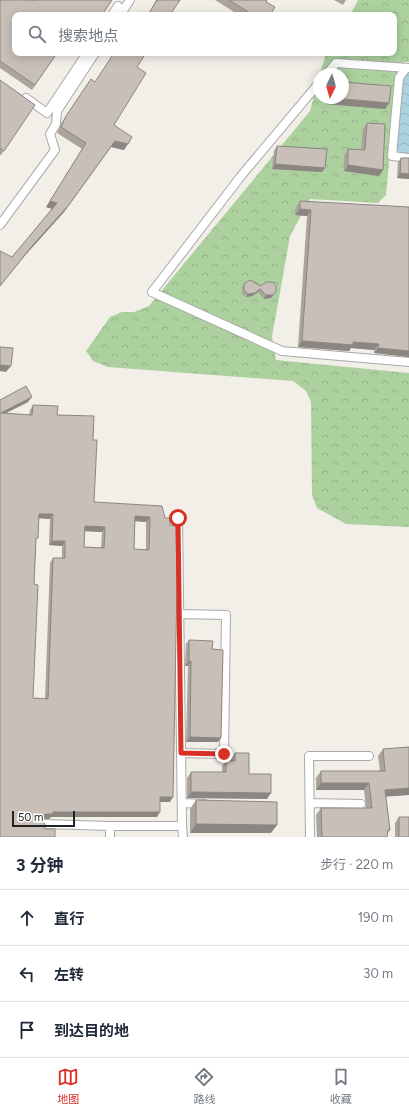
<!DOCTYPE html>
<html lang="zh">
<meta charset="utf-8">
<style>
body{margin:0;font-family:Figtree,"Noto Sans SC",sans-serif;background:#f6f6f7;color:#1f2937}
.compass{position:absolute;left:313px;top:68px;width:36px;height:36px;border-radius:50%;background:#fff;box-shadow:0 2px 10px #0003;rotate:185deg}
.scale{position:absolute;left:12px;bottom:10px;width:63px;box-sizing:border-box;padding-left:4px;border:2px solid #222;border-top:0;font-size:11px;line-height:14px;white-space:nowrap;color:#222;-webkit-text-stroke:3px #fff;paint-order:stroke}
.stop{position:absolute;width:12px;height:12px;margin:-9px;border:3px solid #d93025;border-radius:50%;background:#fff}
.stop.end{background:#d93025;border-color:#fff;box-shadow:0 1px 4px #0008}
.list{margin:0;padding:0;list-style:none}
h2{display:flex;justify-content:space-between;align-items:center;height:52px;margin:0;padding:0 16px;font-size:17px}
h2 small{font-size:13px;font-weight:400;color:#747a83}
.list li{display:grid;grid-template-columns:26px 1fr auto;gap:12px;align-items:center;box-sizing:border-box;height:56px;padding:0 16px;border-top:1px solid #e0e1e3}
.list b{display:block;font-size:15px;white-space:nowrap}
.list em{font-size:13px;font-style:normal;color:#747a83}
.icon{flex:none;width:22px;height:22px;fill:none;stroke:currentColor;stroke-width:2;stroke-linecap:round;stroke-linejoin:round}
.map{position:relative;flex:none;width:409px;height:837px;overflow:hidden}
.search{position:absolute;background:#fff;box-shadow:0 2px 10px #0003;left:12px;right:12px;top:12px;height:44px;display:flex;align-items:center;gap:10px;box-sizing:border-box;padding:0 14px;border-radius:8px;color:#747a83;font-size:15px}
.sheet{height:220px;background:#fff}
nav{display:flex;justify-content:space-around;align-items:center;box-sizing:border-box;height:56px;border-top:1px solid #e0e1e3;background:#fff;font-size:11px;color:#747a83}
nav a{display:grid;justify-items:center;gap:2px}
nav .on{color:#d93025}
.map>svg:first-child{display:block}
.forest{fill:url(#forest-crowns)}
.water{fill:url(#water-waves)}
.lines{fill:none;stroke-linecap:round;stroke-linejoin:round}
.minor-casing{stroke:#a9a9a9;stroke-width:10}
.minor{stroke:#fff;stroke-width:8}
.wall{fill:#aba49e;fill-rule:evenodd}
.shaded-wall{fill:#8b8681}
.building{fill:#c7bfb8;stroke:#8b8681;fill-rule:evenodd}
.route{stroke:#d93025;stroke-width:5}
</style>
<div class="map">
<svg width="409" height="837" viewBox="0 0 409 837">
<defs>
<pattern id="forest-crowns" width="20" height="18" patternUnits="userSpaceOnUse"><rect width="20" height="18" fill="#add19e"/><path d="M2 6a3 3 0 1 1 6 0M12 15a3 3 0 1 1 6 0" fill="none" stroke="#95b388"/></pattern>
<pattern id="water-waves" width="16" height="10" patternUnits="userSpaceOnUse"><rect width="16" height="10" fill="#aad3df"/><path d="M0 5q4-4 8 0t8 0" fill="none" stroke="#92b5bf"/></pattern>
</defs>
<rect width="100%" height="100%" fill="#f2efe9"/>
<!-- forest -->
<path class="forest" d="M358,0H409V62H404L397,77L386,195L378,203L310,199L290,236L272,337L276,360L409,373V527L346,524L317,508L312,495L311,402L306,391L293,381L108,367L93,361L86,351L110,317L122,312H134L149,306L310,111L319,77V98H343V74H320L326,53H394V15H350Z"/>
<!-- water -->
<path class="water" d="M409,68V158L392,156L399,78Z"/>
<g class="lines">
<defs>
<path id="minor" d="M112,15L118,6
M120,15L130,0
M406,68L399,78L392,156L409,158
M327,74L336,63L409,68
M319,83L241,176L152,292L282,351L409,362
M26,98L47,113L87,53
M0,225L55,150L50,134L56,124L57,111L95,53
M180,614L226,615L224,754L181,753
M182,803L205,804
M310,803L361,804
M43,824L110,826
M182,826L183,837
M110,837V826H182L178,518
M310,837L309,756H369"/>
</defs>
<!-- minor casing -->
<use href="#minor" class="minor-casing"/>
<!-- minor -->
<use href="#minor" class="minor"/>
</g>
<!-- wall -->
<path class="wall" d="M0,0L32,1L112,0L15,15L57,53L32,90L0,68Z
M156,0H180L170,15H148Z
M215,0H267L266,2L270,15H239Z
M334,0H346L343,5Z
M137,67L114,125L124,150L111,147L64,212L28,252L12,257L52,209L46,207L82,149L57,133L62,122L91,79L95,82Z
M0,80L35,105L1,155H0Z
M327,98H343L385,109L326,104Z
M367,123L383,170L379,176L344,171V155L348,149L361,150L363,129Z
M277,146L325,168L322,172L272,169L274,151Z
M401,158L409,179L397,178L398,162Z
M300,201L409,207V357L374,353V350L351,348L349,351L298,347L307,216L295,215L296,207Z
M250,280L271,298L264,299L258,292L252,296L246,297L242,294V287L244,284Z
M0,400L28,402L6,413L29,415L30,410L33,405L57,415L93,440L94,502L165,518L170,525V802H160L157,817H51L49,819H43L41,820L45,829L0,837ZM39,518L50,519L49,545L62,546V558H53L50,563L45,699L33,698L34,584L36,541ZM135,521L146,522V549H134ZM85,531L102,532L101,548L84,547Z
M189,640L212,649L218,742H186L188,666H185L186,644Z
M409,747V795L386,796L390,830L387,834V837H317L316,815L321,808H366L364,790H316V778L321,771H380L378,756L383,749Z
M235,753L267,799L187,798V778L191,772H222V766L226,760L231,761V759Z
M196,800L271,833H190V809Z
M399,817L409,837H395V823Z"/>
<!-- shaded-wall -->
<path class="shaded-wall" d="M330,98L389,103L385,109L326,104Z
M115,141L128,144L124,150L111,147L64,212L28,252L0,286Z
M275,164L325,168L322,172L272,169Z
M348,165L383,170L379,176L344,171Z
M400,173L409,174V179L397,178Z
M50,201L57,203L53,209L46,207Z
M300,209L311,210L307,216L295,215Z
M260,289L258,292L252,296L246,297L248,294Z
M274,294L271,298L264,299L266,295Z
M302,341L353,342L379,344L374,350L351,348L349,351L298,347Z
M378,348L409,351V357L374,353Z
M0,365L11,366L6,372L0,371Z
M32,397L28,402L0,416L1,413Z
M39,514H53L50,519L36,518Z
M135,516L150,517L146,522L132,521Z
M85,526L105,527L102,532L82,531Z
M52,541H65L62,546L49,545Z
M189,661H191L188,666H185Z
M190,737L221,738L218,742H186Z
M321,783H369L364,790H316Z
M409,788V795L380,797L385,790Z
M191,792L271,793L267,799L187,798Z
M160,797H173L170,802H157Z
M53,812H160L157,817H51L49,819H43L39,821L42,816L46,814Z
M196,824L277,825L271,833H190Z"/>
<!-- building -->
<path class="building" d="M0,0H30L32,1L33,0H112L102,15H15V53H57L35,85L0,61Z
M157,0H180L170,15H148Z
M229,0H267L266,2L275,7L270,15H253Z
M114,53H146L137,67L146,73L114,125L132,137L128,144L115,141L68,206L32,246L0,286V251L12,257L57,203L50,201L86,143L61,127L66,116L91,79L95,82Z
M0,80L35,105L4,151L0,148Z
M343,82L391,86L389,103L333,98H343Z
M367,123L385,124L383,170L348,165V149L365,150Z
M277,146L327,149L325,168L275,164Z
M401,158H409V174L400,173Z
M300,201L409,207V351L378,348L379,344L353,342V345L302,341L311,210L300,209Z
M250,280L261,286L266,282H273L276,286V291L273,295H266L260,289L255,293L248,294L244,290V284Z
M0,347L13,348L11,366L0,365Z
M26,386L32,397L1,413L32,415L33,405L58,406L57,415L94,416L93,440H97L94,502L162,506L165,518H170V525L176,526L177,585L173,797H160V812H53V814H46L42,816L41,820L45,824V829H55V837H0V400ZM39,514H53L52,541H65V558H53L48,699L33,698L38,585L34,584L36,538H38ZM135,516L150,517L149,550L134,549ZM85,526L105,527L104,548L84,547Z
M189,640L213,641L212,649L223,650L221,738L190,737L191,661H189Z
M409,747V788L385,790L390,830H388L387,837H322L321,808H372L369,783H321V771H385L383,749Z
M235,753H249V774H271V793L191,792V772H226V760L235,761Z
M196,800L277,802V825L196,824Z
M399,817H409V837H399Z"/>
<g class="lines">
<!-- route -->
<path class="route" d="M178,518L181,753L224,754"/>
</g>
</svg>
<svg class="compass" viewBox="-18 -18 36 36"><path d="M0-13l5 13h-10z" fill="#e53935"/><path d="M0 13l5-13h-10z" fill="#747a83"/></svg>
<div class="scale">50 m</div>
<div class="stop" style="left:178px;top:518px"></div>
<div class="stop end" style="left:224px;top:754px"></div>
<div class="search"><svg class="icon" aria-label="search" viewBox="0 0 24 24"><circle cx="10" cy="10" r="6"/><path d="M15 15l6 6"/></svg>搜索地点</div>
</div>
<section class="sheet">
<h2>3 分钟<small>步行 · 220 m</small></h2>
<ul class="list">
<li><svg class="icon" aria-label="ahead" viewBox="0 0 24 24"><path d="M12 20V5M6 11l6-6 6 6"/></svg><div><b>直行</b></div><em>190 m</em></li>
<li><svg class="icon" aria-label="left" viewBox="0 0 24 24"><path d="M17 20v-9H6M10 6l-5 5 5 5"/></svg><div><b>左转</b></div><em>30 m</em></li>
<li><svg class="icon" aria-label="arrive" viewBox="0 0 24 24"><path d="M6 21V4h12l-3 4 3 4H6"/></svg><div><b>到达目的地</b></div></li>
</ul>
</section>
<nav>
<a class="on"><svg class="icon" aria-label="map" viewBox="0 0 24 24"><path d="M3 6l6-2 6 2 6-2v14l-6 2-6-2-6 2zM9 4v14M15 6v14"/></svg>地图</a>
<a><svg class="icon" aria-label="directions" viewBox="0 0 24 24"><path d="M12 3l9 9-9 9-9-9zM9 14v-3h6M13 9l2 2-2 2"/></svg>路线</a>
<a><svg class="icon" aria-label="saved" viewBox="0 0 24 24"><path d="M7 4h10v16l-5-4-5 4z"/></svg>收藏</a>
</nav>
